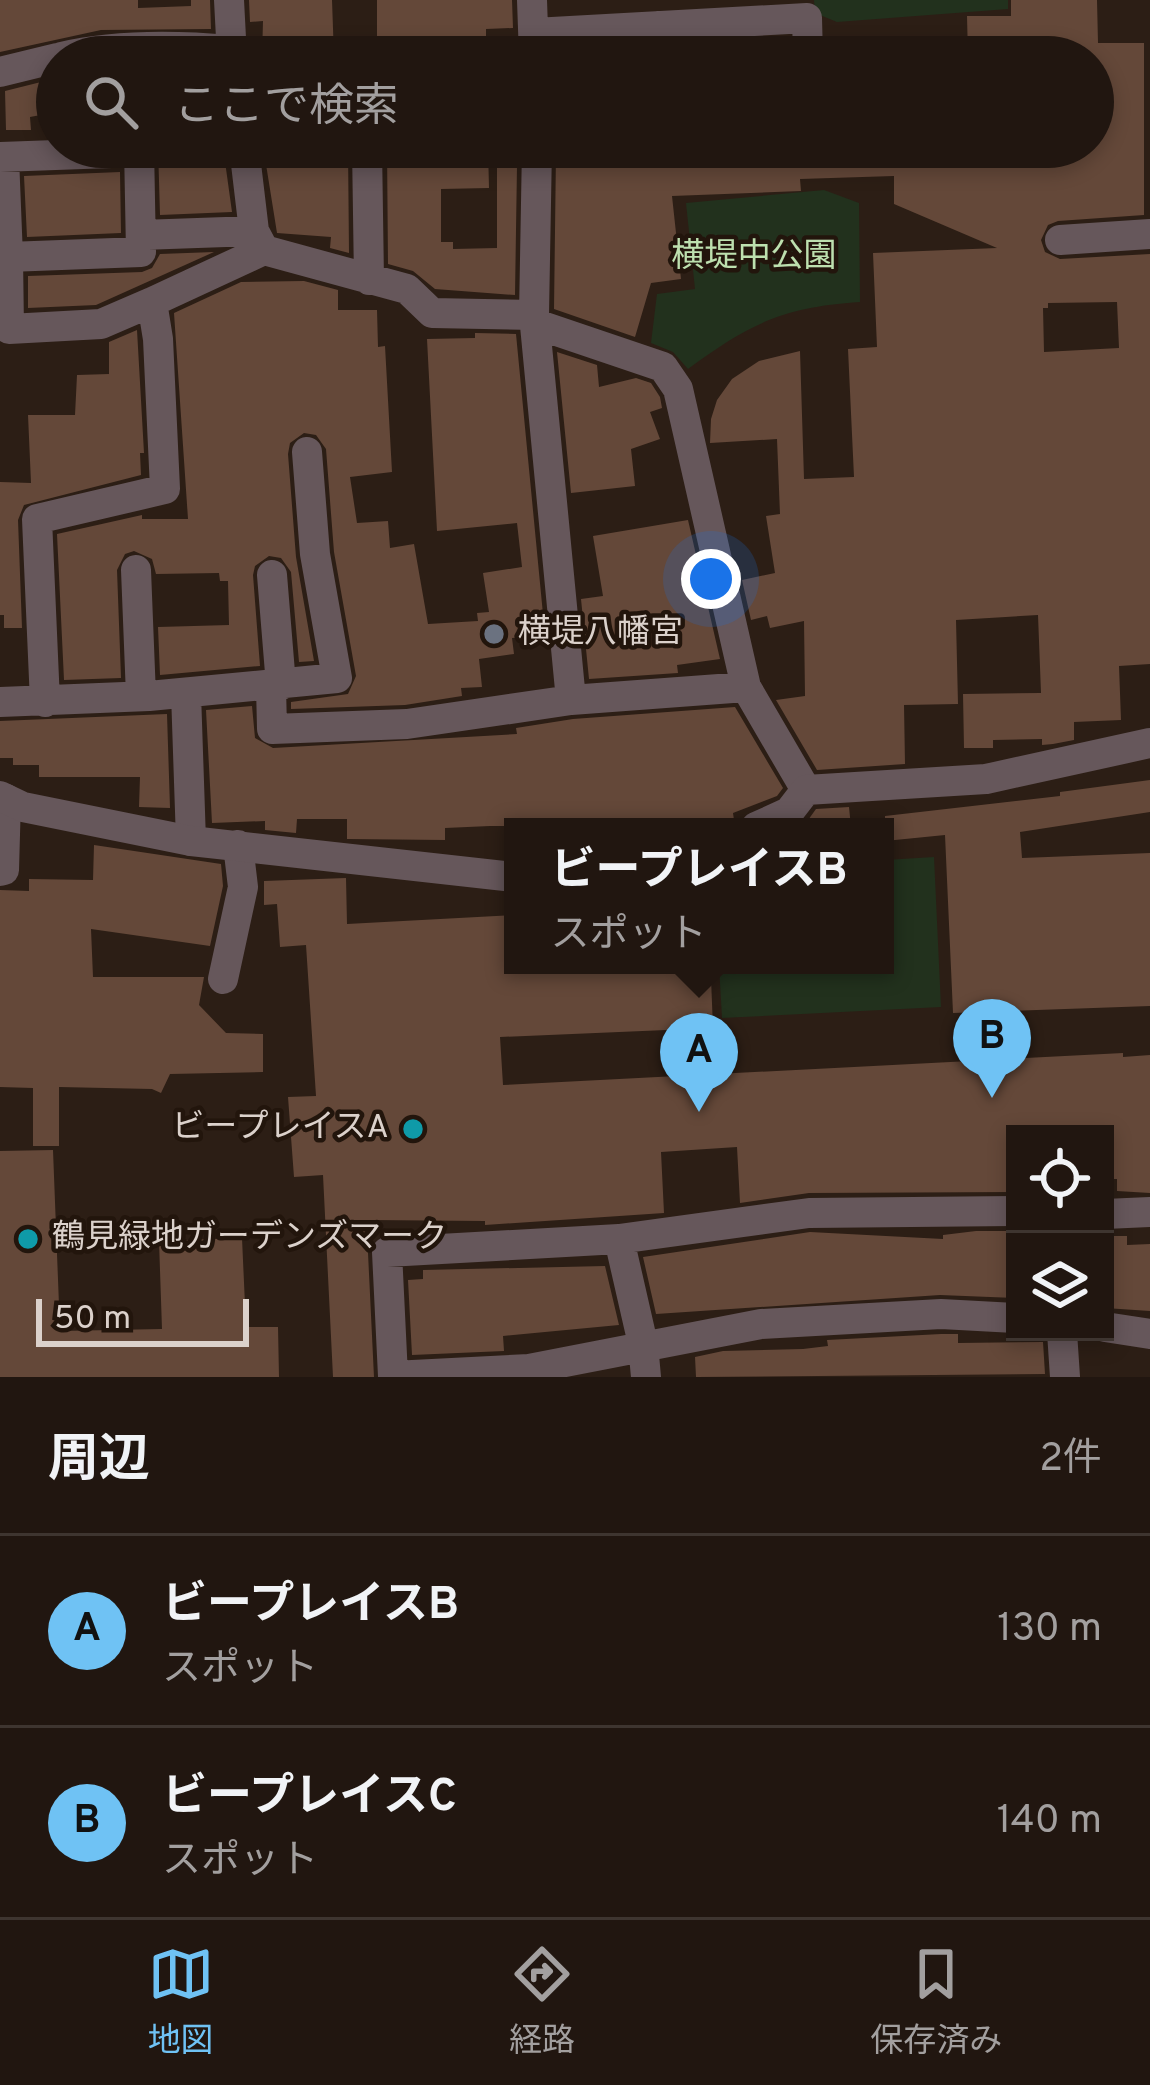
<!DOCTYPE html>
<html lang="ja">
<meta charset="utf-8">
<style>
body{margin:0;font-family:Overpass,"Noto Sans JP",sans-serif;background:#2d231e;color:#f1f3f6}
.controls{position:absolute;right:36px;bottom:36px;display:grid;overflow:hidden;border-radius:0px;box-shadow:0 6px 18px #0003}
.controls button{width:108px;height:108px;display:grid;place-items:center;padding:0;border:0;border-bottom:3px solid #3e3530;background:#211610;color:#f1f3f6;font:60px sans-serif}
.scale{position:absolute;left:36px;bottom:30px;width:213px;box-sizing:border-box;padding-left:12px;border:6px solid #dbd1cb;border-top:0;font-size:33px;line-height:42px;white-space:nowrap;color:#dbd1cb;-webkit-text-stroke:9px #22150c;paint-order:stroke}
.you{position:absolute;left:711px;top:579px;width:42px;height:42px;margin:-30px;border:9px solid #fff;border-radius:50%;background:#1a73e8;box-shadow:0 0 0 18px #1a73e833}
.badge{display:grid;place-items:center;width:78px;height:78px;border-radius:50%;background:#6fc2f4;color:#111;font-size:39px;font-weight:700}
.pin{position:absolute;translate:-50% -99px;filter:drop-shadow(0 3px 6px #0008)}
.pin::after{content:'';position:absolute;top:63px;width:42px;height:36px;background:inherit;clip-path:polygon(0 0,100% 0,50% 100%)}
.popup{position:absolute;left:504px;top:818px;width:390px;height:156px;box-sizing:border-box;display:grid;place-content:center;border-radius:0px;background:#211610;filter:drop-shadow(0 3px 9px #0005);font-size:39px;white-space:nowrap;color:#a29f9f}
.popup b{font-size:45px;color:#f1f3f6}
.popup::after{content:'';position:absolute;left:50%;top:100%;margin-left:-24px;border:24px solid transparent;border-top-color:#211610}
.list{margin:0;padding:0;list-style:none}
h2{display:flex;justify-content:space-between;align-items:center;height:156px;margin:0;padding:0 48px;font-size:51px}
h2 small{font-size:39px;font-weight:400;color:#a29f9f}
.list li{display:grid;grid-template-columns:78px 1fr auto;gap:36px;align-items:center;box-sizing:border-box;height:192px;padding:0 48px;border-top:3px solid #3e3530}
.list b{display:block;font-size:45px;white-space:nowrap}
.list p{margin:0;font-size:39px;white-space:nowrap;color:#a29f9f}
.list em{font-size:39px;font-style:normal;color:#a29f9f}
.icon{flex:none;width:66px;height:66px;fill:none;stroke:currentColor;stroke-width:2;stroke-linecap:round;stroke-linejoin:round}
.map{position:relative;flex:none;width:1150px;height:1377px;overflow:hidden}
.search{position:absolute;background:#211610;box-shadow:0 6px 18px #0003;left:36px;right:36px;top:36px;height:132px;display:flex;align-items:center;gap:30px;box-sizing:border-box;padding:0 42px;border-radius:66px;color:#a29f9f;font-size:45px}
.sheet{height:540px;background:#211610}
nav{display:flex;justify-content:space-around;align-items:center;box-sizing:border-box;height:168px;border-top:3px solid #3e3530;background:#211610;font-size:33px;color:#a29f9f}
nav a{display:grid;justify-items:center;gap:6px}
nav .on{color:#6fc2f4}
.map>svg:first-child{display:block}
.green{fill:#22311d}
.building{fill:#644839;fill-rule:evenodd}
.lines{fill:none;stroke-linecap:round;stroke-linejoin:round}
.minor{stroke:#66575b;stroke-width:30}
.tertiary{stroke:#66575b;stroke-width:30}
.worship-dot{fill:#6b7280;stroke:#22150c;stroke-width:4.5}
.culture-dot{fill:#0f9aa8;stroke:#22150c;stroke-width:4.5}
.labels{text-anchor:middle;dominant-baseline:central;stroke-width:9;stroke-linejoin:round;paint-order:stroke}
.park-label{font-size:33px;fill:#bde0af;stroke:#22150c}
.poi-label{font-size:33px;fill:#dbd1cb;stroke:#22150c;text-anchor:start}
</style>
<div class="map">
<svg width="1150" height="1377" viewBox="0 0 1150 1377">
<rect width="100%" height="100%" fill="#2c1e15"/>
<!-- green -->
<path class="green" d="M814,0H1008V9L837,22L815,13Z
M824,190L859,203L860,302C783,307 749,324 688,369L673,352L651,343L657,294L695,289L686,203Z
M934,857L941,1007L722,1018L719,965H885V860Z"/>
<!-- building -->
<path class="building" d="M0,0H138V8L191,6V0H210L211,29L101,30L0,52Z
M249,0H332L334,57H262L263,21L250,22Z
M377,0H512L513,28L486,29V57H377Z
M1011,0H1097L1098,43H1144V215L1058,221L1048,225L1041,240L1045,252L1060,259L1150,254V664L1119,666L1121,720L1074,722V740L1053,744L1042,745V739L993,740V748H964L963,694L1041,693L1038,615L956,620L958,704L904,705L905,764L817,770L776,700L805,696L804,621L770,628L767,616L751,620L742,580L775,573L766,516L780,514L777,439L710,443L711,419L717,400L732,379L759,361L800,351L804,479L854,477L848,349L877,347L873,253L997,248L894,204V176L800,179L801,191L672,196L681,279L651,283L635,337L554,309L556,153H570V147H646V151L698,147H1093V57H968L967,16H1011ZM1117,302L1119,348L1044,352L1043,308H1048V303Z
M788,39V57H679V45Z
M57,78V112L30,117L31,130H6L5,91Z
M158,147H223L232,212L160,215Z
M278,147L348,148L349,253L330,248L331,237L277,233L265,158L278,157Z
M387,147H488L489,188L441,189V242H453V249L497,248V166H517L515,295L435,289L413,271L388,264Z
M120,172L121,233L27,237L24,176Z
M214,252L96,305L28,308V276L142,272L152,268L160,254Z
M304,281L338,290V310H377L378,347L385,346L392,472L350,477L357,523L388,521L390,548L414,544L428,624L478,621L477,613L489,612L483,573L522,567L517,523L437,531L427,339L475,338V333L516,334L545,635L512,638L514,654L479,659L482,687L461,688L462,696L405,705L291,709V702L348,694L356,676L334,552L326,449L316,435L304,433L290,443L288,454L296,557L314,661L299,662L291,572L281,558L269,556L255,566L253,575L260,666L160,675L158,627L229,625L228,581H220L219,573L156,574L152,559L134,551L125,554L117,570L121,678L64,680L57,534L142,515V519H188L174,313L241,282Z
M137,330L144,453H140L141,475L24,505L18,520L22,628H4V615H0V482L31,483L28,415H75L77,375L109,374V342Z
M557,352L597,365L599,387L636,378L651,383L660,397L662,408L650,412L660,439L631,449L635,486L571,493Z
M688,520L720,659L677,665L678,673L589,679L581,599L603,596L593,536Z
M252,706L255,738L273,748L517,734L516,728L573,719L735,707L783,788L777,796L733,813L735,827L490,826L445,828V840L347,839V819H297L296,833L265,830V821L212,823L206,710Z
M167,714L170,808L139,807L140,777H39V765H13V758H0V721Z
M1150,780V812L1020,832L1022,858L1150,853V1006L953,1013L945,835L885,841V816L1060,796V792Z
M849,807L851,827H803L816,809Z
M94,845L221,864L223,886L210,946L91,929L93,977H204L199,1005L226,1033L263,1034V1072L170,1074L161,1093L152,1089L59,1087V1146H33V1088L0,1087V890L29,891V879L93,880Z
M346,878L347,924L513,915V965H682L683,979L711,978L713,1028L500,1037L503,1085L1123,1053V1057L1150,1055V1193L1117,1191V1179H1107V1130L1015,1134V1192L809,1193L740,1203L737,1147L661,1152L664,1213L485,1225V1221L370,1220L371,1241L368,1253L374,1377H333L323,1175L294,1177L288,1097L316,1096L306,945L280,947L277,904L264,905V881Z
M53,1150L60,1331L162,1329L159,1241L242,1238L246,1327H278L279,1377H0V1151Z
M976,1231H1015V1298L940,1295L656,1314L643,1257L810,1232L943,1239V1235Z
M1105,1236H1127V1245L1150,1244V1311L1105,1308Z
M605,1266L619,1325L503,1336L504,1351L412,1355L408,1280L423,1279V1270Z
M941,1334H958V1343L1043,1342L1045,1374L696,1377L695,1357L723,1351L803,1349L828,1346L827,1340Z"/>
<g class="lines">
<!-- minor -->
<path class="minor" d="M229,0L232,57
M532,0L534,57
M659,26L660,57
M534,33L807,18L808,57
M61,57C116,44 175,45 231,50
M0,72L57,58
M244,147L254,231L264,250L407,289L432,313L534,315
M367,147L369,280
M537,147L534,315L571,700
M0,157L139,152
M4,157L8,257L141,252L139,147
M141,235L254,231
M1060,240L1150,234
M8,257L9,329L101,324L152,302
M536,324L663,367L678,389L746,687L806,790
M136,570L141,696
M272,575L281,685
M271,686L272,729L407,724L571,700L746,687
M186,693L191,841
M0,702L149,696L337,678L315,554L307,452
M45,702L37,519L165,489L158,339L152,302L264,250
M0,871L4,870L6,799
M223,979L243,887L238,845
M1015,1211L809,1213L619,1239L387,1252L393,1376L529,1369L761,1324L941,1314L1015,1318
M1105,1214L1150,1212
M619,1239L643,1344L646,1377
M1105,1327L1150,1334
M1062,1332L1065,1377"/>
<!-- tertiary -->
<path class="tertiary" d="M0,796L23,807L191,841L513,877
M756,827L789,812L806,790L986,779L1150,743"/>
</g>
<!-- markers -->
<circle class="worship-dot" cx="494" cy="634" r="12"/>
<g class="culture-dot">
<circle cx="413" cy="1129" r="12"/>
<circle cx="28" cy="1239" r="12"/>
</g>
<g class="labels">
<!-- park labels -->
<g class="park-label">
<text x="754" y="258">横堤中公園</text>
</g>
<!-- poi labels -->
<g class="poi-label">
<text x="518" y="634">横堤八幡宮</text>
<text x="389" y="1129" text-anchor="end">ビープレイスA</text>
<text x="52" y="1239">鶴見緑地ガーデンズマーク</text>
</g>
</g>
</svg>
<div class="controls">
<button><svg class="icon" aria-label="locate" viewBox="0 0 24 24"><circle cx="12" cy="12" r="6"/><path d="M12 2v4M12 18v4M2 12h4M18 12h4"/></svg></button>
<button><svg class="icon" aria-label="layers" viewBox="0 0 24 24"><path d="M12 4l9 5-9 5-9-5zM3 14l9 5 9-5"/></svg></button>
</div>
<div class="scale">50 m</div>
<div class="you"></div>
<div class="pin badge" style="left:699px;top:1112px">A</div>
<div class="popup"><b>ビープレイスB</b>スポット</div>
<div class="pin badge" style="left:992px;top:1098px">B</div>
<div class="search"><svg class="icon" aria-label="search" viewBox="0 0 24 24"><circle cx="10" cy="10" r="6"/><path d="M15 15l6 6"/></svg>ここで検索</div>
</div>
<section class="sheet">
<h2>周辺<small>2件</small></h2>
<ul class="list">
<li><span class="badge">A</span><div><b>ビープレイスB</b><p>スポット</p></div><em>130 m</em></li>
<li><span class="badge">B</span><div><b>ビープレイスC</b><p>スポット</p></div><em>140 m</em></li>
</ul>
</section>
<nav>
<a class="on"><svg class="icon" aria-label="map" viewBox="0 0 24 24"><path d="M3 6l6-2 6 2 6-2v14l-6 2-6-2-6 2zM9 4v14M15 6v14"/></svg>地図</a>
<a><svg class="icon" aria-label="directions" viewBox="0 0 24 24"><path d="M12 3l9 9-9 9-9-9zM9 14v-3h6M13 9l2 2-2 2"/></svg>経路</a>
<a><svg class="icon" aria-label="saved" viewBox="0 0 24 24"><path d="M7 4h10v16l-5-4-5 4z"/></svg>保存済み</a>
</nav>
